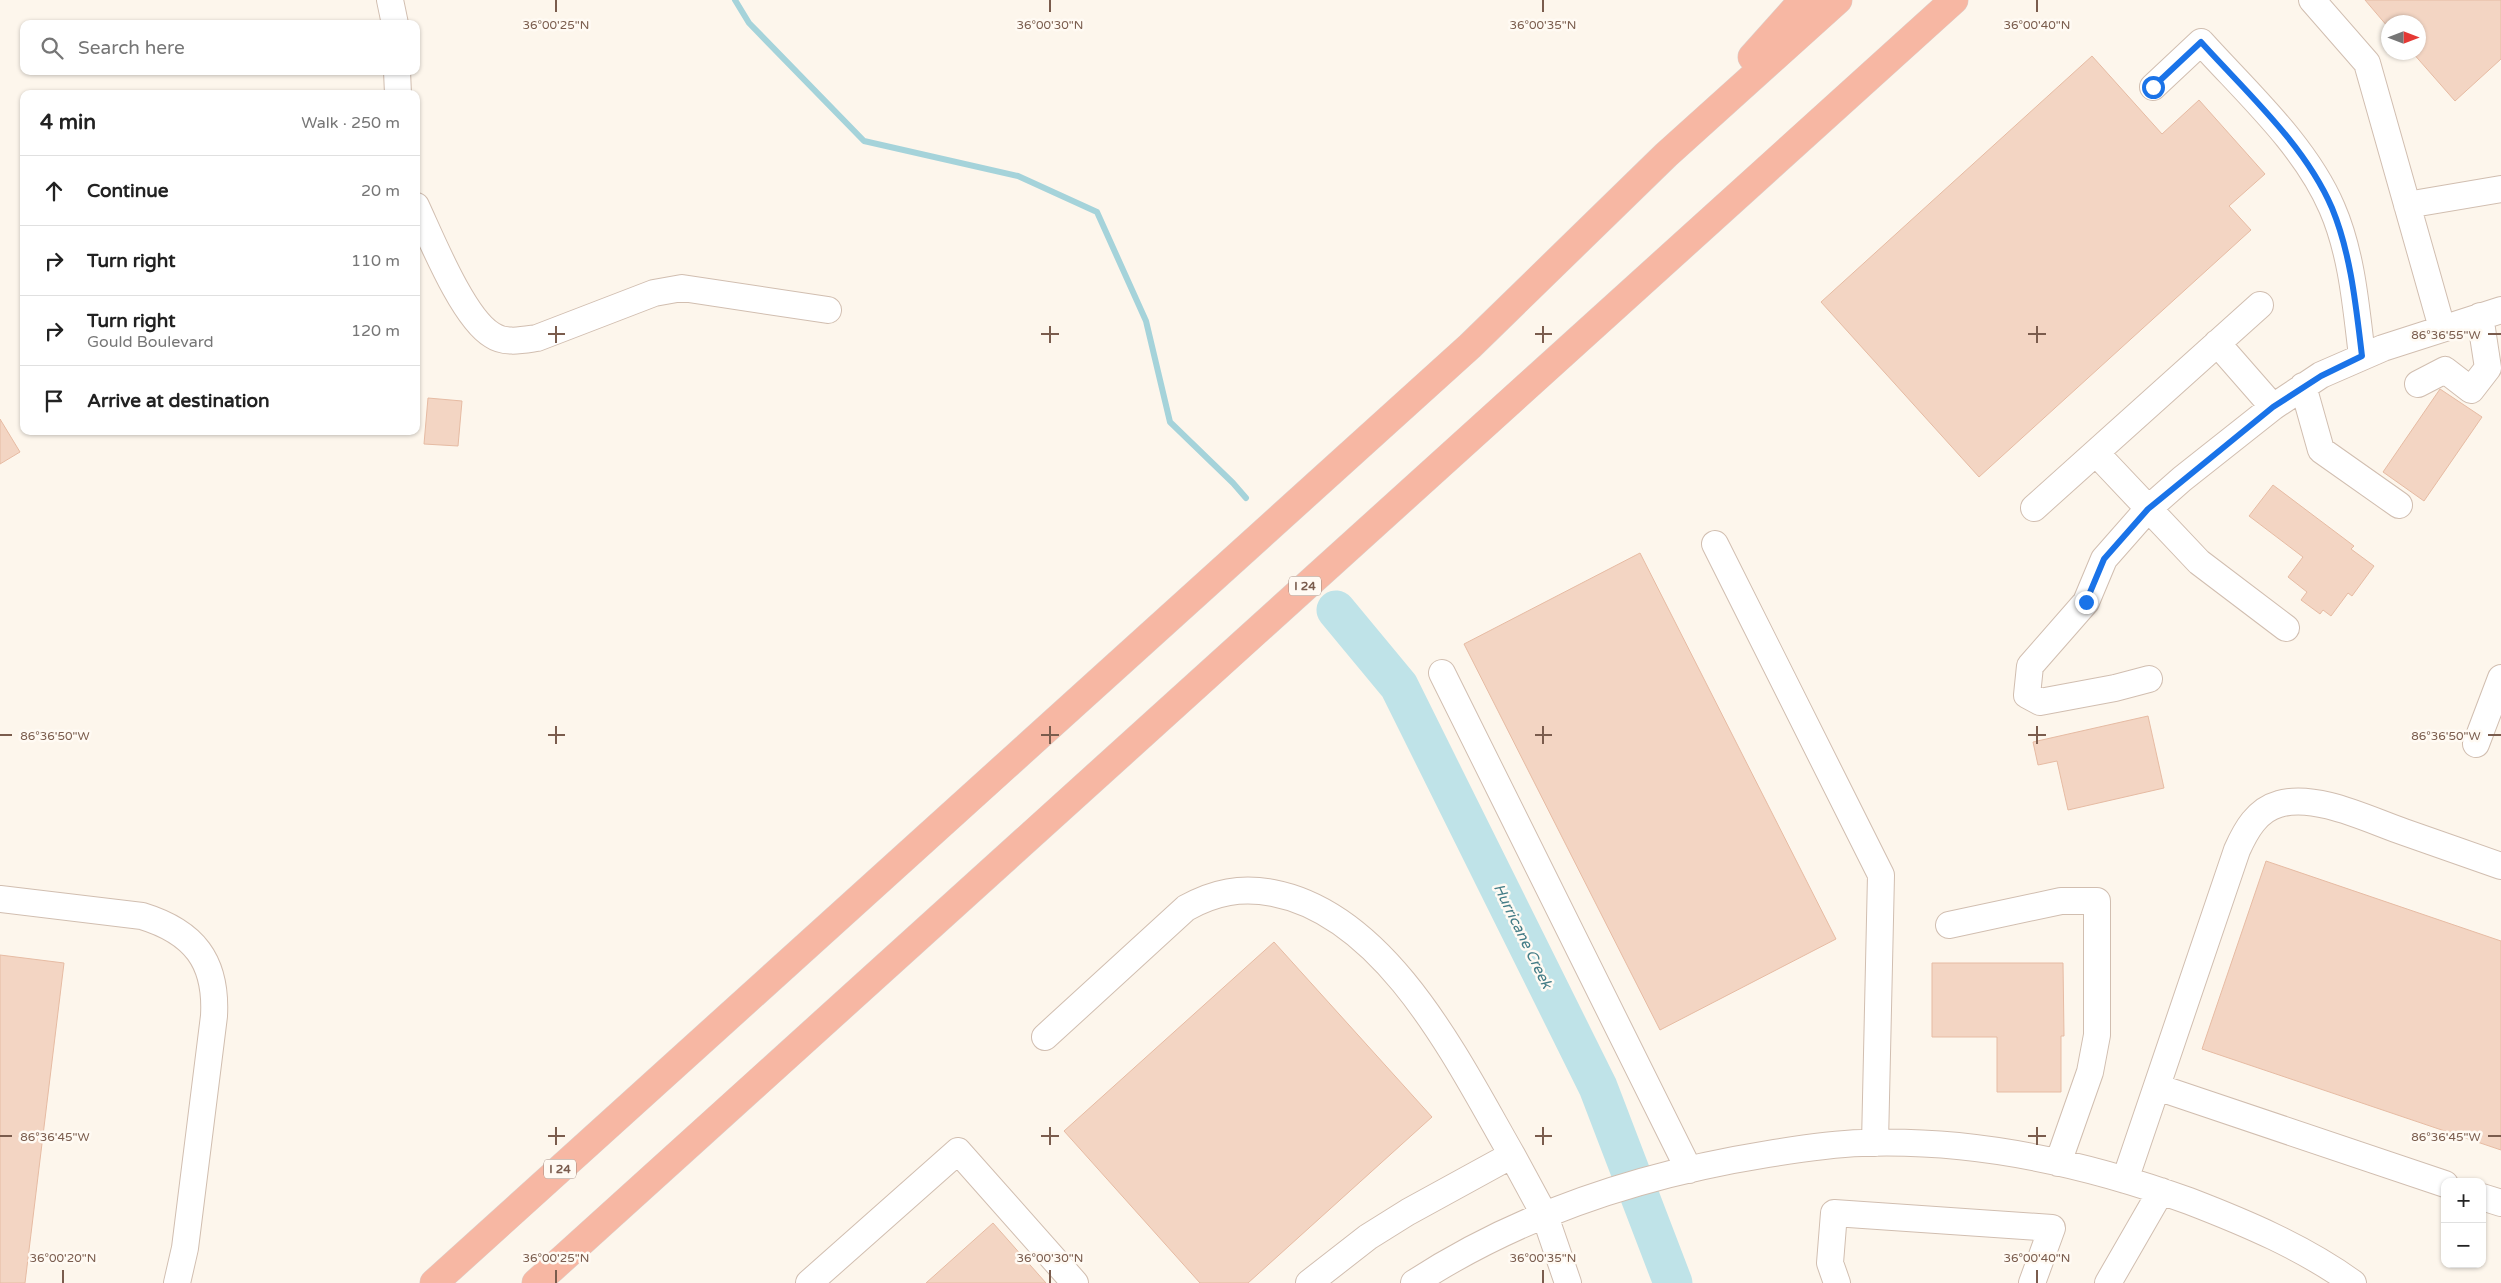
<!DOCTYPE html>
<meta charset="utf-8">
<style>
body{margin:0;font-family:"Varela Round",sans-serif;background:#f6f6f6;color:#222}
.controls{position:absolute;right:15px;bottom:15px;display:grid;overflow:hidden;border-radius:10px;box-shadow:0 1px 4px #0004}
.controls button{width:45px;height:45px;display:grid;place-items:center;padding:0;border:0;border-bottom:1px solid #e0e0e0;background:#fff;color:#222;font:25px sans-serif}
.compass{position:absolute;left:2381px;top:15px;width:45px;height:45px;border-radius:50%;background:#fff;box-shadow:0 1px 4px #0004;rotate:90deg}
.stop{position:absolute;width:15px;height:15px;margin:-11px;border:4px solid #1a73e8;border-radius:50%;background:#fff}
.stop.end{background:#1a73e8;border-color:#fff;box-shadow:0 1px 5px #0008}
.list{margin:0;padding:0;list-style:none}
h2{display:flex;justify-content:space-between;align-items:center;height:65px;margin:0;padding:0 20px;font-size:21px}
h2 small{font-size:16px;font-weight:400;color:#767676}
.list li{display:grid;grid-template-columns:32px 1fr auto;gap:15px;align-items:center;box-sizing:border-box;height:70px;padding:0 20px;border-top:1px solid #e0e0e0}
.list b{display:block;font-size:19px;white-space:nowrap}
.list p{margin:0;font-size:16px;white-space:nowrap;color:#767676}
.list em{font-size:16px;font-style:normal;color:#767676}
.icon{flex:none;width:28px;height:28px;fill:none;stroke:currentColor;stroke-width:2;stroke-linecap:round;stroke-linejoin:round}
.map{position:relative;flex:none;width:2501px;height:1283px;overflow:hidden}
.search{position:absolute;background:#fff;box-shadow:0 1px 4px #0004;left:20px;top:20px;width:400px;height:55px;display:flex;align-items:center;gap:12px;box-sizing:border-box;padding:0 18px;border-radius:10px;color:#767676;font-size:19px}
.panel{position:absolute;background:#fff;box-shadow:0 1px 4px #0004;left:20px;top:90px;width:400px;height:345px;border-radius:10px}
.map>svg:first-child{display:block}
.lines{fill:none;stroke-linecap:round;stroke-linejoin:round}
.stream{stroke:#a5d3da;stroke-width:6}
.river{stroke:#bfe3e8;stroke-width:39}
.building{fill:#f3d5c3;stroke:#e6bba3}
.minor-casing{stroke:#d1beb0;stroke-width:28}
.highway-casing{stroke:#dad1cd;stroke-width:29}
.minor{stroke:#fff;stroke-width:26}
.highway{stroke:#f7b7a3;stroke-width:28}
.route{stroke:#1a73e8;stroke-width:6}
.ticks{fill:none;stroke:#7a5c4d;stroke-width:2}
.labels{text-anchor:middle;dominant-baseline:central;stroke-width:5;stroke-linejoin:round;paint-order:stroke}
.shield{fill:#fffaf3;stroke:#a28b7f;stroke-width:1}
.shield-label{font-size:12px;font-weight:bold;fill:#7a5c4d}
.water-label{font-size:15px;font-style:italic;fill:#437c86;stroke:#fffaf3}
.ticks-label{font-size:12px;text-anchor:middle;fill:#7a5c4d;stroke:#fffaf3;stroke-width:5;stroke-linejoin:round;paint-order:stroke}
</style>
<div class="map">
<svg width="2501" height="1283" viewBox="0 0 2501 1283">
<rect width="100%" height="100%" fill="#fdf6ec"/>
<g class="lines">
<!-- stream -->
<path class="stream" d="M735,0L749,23L864,141L1018,176L1097,212L1146,321L1170,422L1233,483L1246,498"/>
<!-- river -->
<path class="river" d="M1336,610L1399,686L1598,1087L1673,1283"/>
</g>
<!-- building -->
<path class="building" d="M2365,0H2501V59L2455,101L2412,52H2418V22H2388V27Z
M2092,56L2162,134L2199,100L2265,174L2229,206L2251,230L1979,477L1821,302Z
M2440,389L2482,417L2424,501L2383,472Z
M428,398L462,401L458,446L424,444Z
M0,419L20,452L0,464Z
M2273,485L2354,546L2351,549L2374,566L2352,596L2348,593L2331,616L2323,610L2320,614L2301,600L2307,592L2288,577L2303,557L2249,516Z
M1640,553L1836,939L1660,1030L1464,644Z
M2148,716L2164,788L2068,810L2057,761L2038,765L2033,742Z
M2266,861L2501,941V1150L2202,1049Z
M1274,942L1432,1117L1248,1283H1200L1064,1131Z
M0,955L64,963L25,1283H0Z
M1932,963H2063L2064,1036H2061V1092H1997V1037H1932Z
M993,1223L1046,1283H926Z"/>
<g class="lines">
<defs>
<path id="minor" d="M390,0L395,24
M2312,0L2367,63L2442,328
M397,71L398,94
M2153,87L2201,42C2247,93 2305,145 2332,208C2352,254 2356,307 2362,356
M2407,205L2501,189
M416,206C431,238 463,318 492,335C505,344 523,340 537,338L654,293L682,288L828,310
M2217,343L2273,407
M2418,384L2445,370L2471,390L2488,368L2480,316
M2303,386L2321,450L2399,505
M2096,453L2199,562L2286,628
M2034,508L2260,305
M1715,544L1881,875L1875,1143
M1442,673L1689,1170
M2149,679L2115,688L2040,702L2027,695L2030,666L2086,602L2104,559L2148,509L2182,479L2273,407L2321,375L2383,348L2501,310
M2476,744L2501,678
M0,899L142,916C194,932 217,961 214,1016L185,1248L177,1283
M1949,925L2061,901H2097V1035L2090,1072L2058,1163
M1045,1037L1186,908C1215,892 1241,887 1273,893C1388,915 1459,1063 1512,1155
M2157,1087L2445,1184
M2125,1180L2237,850C2246,830 2257,810 2279,804C2316,793 2369,820 2404,832C2436,843 2469,855 2501,866
M2482,1197L2501,1203
M809,1283L958,1151L1075,1283
M1309,1283L1368,1237L1408,1212L1512,1155L1545,1216L1568,1283
M1414,1283C1520,1214 1643,1174 1768,1154C1798,1149 1831,1144 1862,1143C1972,1139 2085,1163 2189,1201C2246,1223 2303,1247 2353,1283
M1837,1283L1830,1263L1834,1213L2052,1228L2032,1283
M2108,1283L2161,1191"/>
<path id="highway" d="M1752,57L1803,0
M434,1283L1470,346L1666,155L1838,0
M536,1283L1954,0"/>
</defs>
<!-- minor casing -->
<use href="#minor" class="minor-casing"/>
<!-- highway casing -->
<use href="#highway" class="highway-casing"/>
<!-- minor -->
<use href="#minor" class="minor"/>
<!-- highway -->
<use href="#highway" class="highway"/>
</g>
<g class="lines">
<!-- route -->
<path class="route" d="M2086,602L2104,559L2148,509L2273,407L2321,376L2362,356C2356,307 2351,254 2332,208C2305,145 2247,93 2201,42L2153,87"/>
</g>
<!-- ticks -->
<path class="ticks" d="M556,0V12M1050,0V12M1543,0V12M2037,0V12M556,326V343M1050,326V343M1543,326V343M2037,326V343M548,334H565M1041,334H1059M1535,334H1552M2028,334H2046M2488,334H2501M556,726V744M1050,726V744M1543,726V744M2037,726V744M0,735H12M548,735H565M1041,735H1059M1535,735H1552M2028,735H2046M2488,735H2501M556,1127V1145M1050,1127V1145M1543,1127V1145M2037,1127V1145M0,1136H12M548,1136H565M1041,1136H1059M1535,1136H1552M2028,1136H2046M2488,1136H2501M63,1270V1283M556,1270V1283M1050,1270V1283M1543,1270V1283M2037,1270V1283"/>
<g class="labels">
<!-- shield labels -->
<g class="shield">
<rect x="1289" y="576.5" width="32" height="19" rx="4"/>
<rect x="544" y="1159.5" width="32" height="19" rx="4"/>
</g>
<g class="shield-label">
<text x="1305" y="586">I 24</text>
<text x="560" y="1169">I 24</text>
</g>
<!-- water labels -->
<g class="water-label">
<text transform="translate(1523 936) rotate(64)">Hurricane Creek</text>
</g>
</g>
<g class="ticks-label">
<text x="556" y="29">36°00'25"N</text>
<text x="1050" y="29">36°00'30"N</text>
<text x="1543" y="29">36°00'35"N</text>
<text x="2037" y="29">36°00'40"N</text>
<text x="2446" y="339">86°36'55"W</text>
<text x="2446" y="740">86°36'50"W</text>
<text x="55" y="740">86°36'50"W</text>
<text x="2446" y="1141">86°36'45"W</text>
<text x="55" y="1141">86°36'45"W</text>
<text x="63" y="1262">36°00'20"N</text>
<text x="556" y="1262">36°00'25"N</text>
<text x="1050" y="1262">36°00'30"N</text>
<text x="1543" y="1262">36°00'35"N</text>
<text x="2037" y="1262">36°00'40"N</text>
</g>
</svg>
<div class="controls">
<button>+</button>
<button>−</button>
</div>
<svg class="compass" viewBox="-18 -18 36 36"><path d="M0-13l5 13h-10z" fill="#e53935"/><path d="M0 13l5-13h-10z" fill="#767676"/></svg>
<div class="stop" style="left:2153px;top:87px"></div>
<div class="stop end" style="left:2086px;top:602px"></div>
<div class="search"><svg class="icon" aria-label="search" viewBox="0 0 24 24"><circle cx="10" cy="10" r="6"/><path d="M15 15l6 6"/></svg>Search here</div>
<section class="panel">
<h2>4 min<small>Walk · 250 m</small></h2>
<ul class="list">
<li><svg class="icon" aria-label="ahead" viewBox="0 0 24 24"><path d="M12 20V5M6 11l6-6 6 6"/></svg><div><b>Continue</b></div><em>20 m</em></li>
<li><svg class="icon" aria-label="right" viewBox="0 0 24 24"><path d="M7 20v-9h11M14 6l5 5-5 5"/></svg><div><b>Turn right</b></div><em>110 m</em></li>
<li><svg class="icon" aria-label="right" viewBox="0 0 24 24"><path d="M7 20v-9h11M14 6l5 5-5 5"/></svg><div><b>Turn right</b><p>Gould Boulevard</p></div><em>120 m</em></li>
<li><svg class="icon" aria-label="arrive" viewBox="0 0 24 24"><path d="M6 21V4h12l-3 4 3 4H6"/></svg><div><b>Arrive at destination</b></div></li>
</ul>
</section>
</div>
